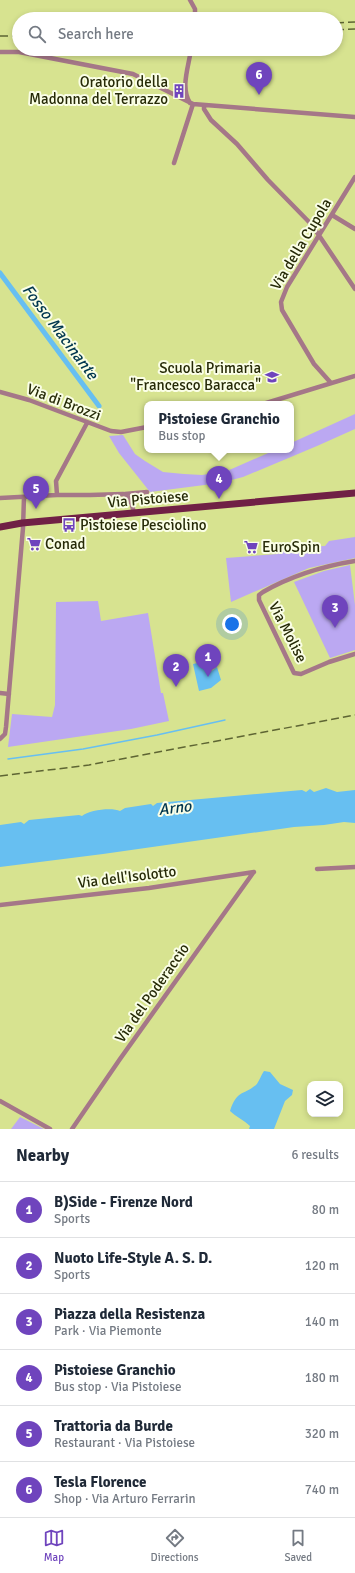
<!DOCTYPE html>
<meta charset="utf-8">
<style>
body{margin:0;font-family:Signika,sans-serif;background:#f6f6f7;color:#1f2937}
.controls{position:absolute;right:12px;bottom:12px;display:grid;overflow:hidden;border-radius:8px;box-shadow:0 2px 6px #0003}
.controls button{width:36px;height:36px;display:grid;place-items:center;padding:0;border:0;border-bottom:1px solid #e0e1e3;background:#fff;color:#1f2937;font:20px sans-serif}
.you{position:absolute;left:232px;top:624px;width:14px;height:14px;margin:-10px;border:3px solid #fff;border-radius:50%;background:#1a73e8;box-shadow:0 0 0 6px #1a73e833}
.badge{display:grid;place-items:center;width:26px;height:26px;border-radius:50%;background:#6f44bd;color:#fff;font-size:13px;font-weight:700}
.pin{position:absolute;translate:-50% -33px;filter:drop-shadow(0 1px 2px #0008)}
.pin::after{content:'';position:absolute;top:21px;width:14px;height:12px;background:inherit;clip-path:polygon(0 0,100% 0,50% 100%)}
.popup{position:absolute;left:144px;top:401px;width:150px;height:52px;box-sizing:border-box;display:grid;place-content:center;border-radius:8px;background:#fff;filter:drop-shadow(0 1px 3px #0005);font-size:13px;white-space:nowrap;color:#747a83}
.popup b{font-size:15px;color:#1f2937}
.popup::after{content:'';position:absolute;left:50%;top:100%;margin-left:-8px;border:8px solid transparent;border-top-color:#fff}
.list{margin:0;padding:0;list-style:none}
h2{display:flex;justify-content:space-between;align-items:center;height:52px;margin:0;padding:0 16px;font-size:17px}
h2 small{font-size:13px;font-weight:400;color:#747a83}
.list li{display:grid;grid-template-columns:26px 1fr auto;gap:12px;align-items:center;box-sizing:border-box;height:56px;padding:0 16px;border-top:1px solid #e0e1e3}
.list b{display:block;font-size:15px;white-space:nowrap}
.list p{margin:0;font-size:13px;white-space:nowrap;color:#747a83}
.list em{font-size:13px;font-style:normal;color:#747a83}
.icon{flex:none;width:22px;height:22px;fill:none;stroke:currentColor;stroke-width:2;stroke-linecap:round;stroke-linejoin:round}
.map{position:relative;flex:none;width:355px;height:1129px;overflow:hidden}
.search{position:absolute;background:#fff;box-shadow:0 2px 6px #0003;left:12px;right:12px;top:12px;height:44px;display:flex;align-items:center;gap:10px;box-sizing:border-box;padding:0 14px;border-radius:22px;color:#747a83;font-size:15px}
.sheet{height:388px;background:#fff}
nav{display:flex;justify-content:space-around;align-items:center;box-sizing:border-box;height:56px;border-top:1px solid #e0e1e3;background:#fff;font-size:11px;color:#747a83}
nav a{display:grid;justify-items:center;gap:2px}
nav .on{color:#6f44bd}
.map>svg:first-child{display:block}
.green{fill:#bba8f2}
.water{fill:#67bff1}
.lines{fill:none;stroke-linecap:round;stroke-linejoin:round}
.stream{stroke:#67bff1;stroke-width:1.5}
.canal{stroke:#67bff1;stroke-width:5}
.minor{stroke:#a57788;stroke-width:4.5}
.primary{stroke:#702045;stroke-width:7}
.rail{stroke:#5e6533;stroke-width:1.5;stroke-dasharray:8 4;stroke-linecap:butt}
.labels{text-anchor:middle;dominant-baseline:central;stroke-width:4;stroke-linejoin:round;paint-order:stroke}
.poi-label{font-size:15px;fill:#262a07;stroke:#fafee6;text-anchor:start}
.street-label{font-size:15px;fill:#262a07;stroke:#fafee6}
.water-label{font-size:16px;font-style:italic;fill:#00364e;stroke:#fafee6}
</style>
<div class="map">
<svg width="355" height="1129" viewBox="0 0 355 1129">
<rect width="100%" height="100%" fill="#d7e390"/>
<!-- green -->
<path class="green" d="M355,414V429L317,446L243,477L220,483L150,492L119,453L109,436L123,435L135,454L145,461L163,472L184,474L202,475L227,471L275,450H291V443Z
M355,537V558L309,568L231,602L226,558L278,554L281,548C296,545 310,547 325,546L329,541Z
M350,565L355,605V650L330,658L294,582L324,571Z
M98,601L101,621L148,613L161,693H163L169,721L131,729L8,747L12,714L52,717L55,705L56,602Z
M20,1117L44,1129H11Z"/>
<!-- water -->
<path class="water" d="M207,661L209,673L217,667L221,680L211,688L199,691L193,664Z
M326,788L337,792L355,790V823L344,822L324,825L294,827L103,854L0,867V825L21,822L24,824L29,820L79,815L82,816C89,810 112,807 120,811L125,808L151,804L153,806L157,803L302,790L306,792L310,789L314,792Z
M264,1071L270,1072L280,1084L293,1090L292,1095L285,1101L274,1129H249L250,1126C244,1120 236,1117 230,1111C237,1090 242,1096 256,1085C259,1082 261,1075 264,1071Z"/>
<g class="lines">
<!-- stream -->
<path class="stream" d="M8,759L83,749L157,735L225,720"/>
<!-- canal -->
<path class="canal" d="M0,273L99,406"/>
<!-- minor -->
<path class="minor" d="M190,0L195,9V19
M0,52H19L133,74L193,104L355,117
M190,103C180,87 189,66 191,49
M204,106V109L211,120L237,144L268,180L312,225L355,289
M174,163L193,104
M332,215L355,229
M331,383L314,364L282,310L281,302L287,287L355,177
M0,392L29,400L111,431L121,432L147,427
M263,404L355,376
M125,494L147,492
M57,495L56,481L87,423
M0,498L57,495H90L123,494C131,496 132,506 134,513
M355,561C324,566 291,576 263,592L259,595V600L294,673L301,674L329,662L355,654
M0,693L9,694
M0,739L5,734L6,727L23,528L24,497
M317,869L355,867
M0,905L149,888L254,872
M0,1101L50,1129
M72,1129L120,1059L253,873"/>
<!-- primary -->
<path class="primary" d="M0,527L22,523L355,493"/>
<!-- rail -->
<path class="rail" d="M336,23L355,22
M336,30L355,29
M0,36H19
M0,776L89,765L355,715"/>
</g>
<!-- icons -->
<defs>
<symbol id="building-bare" viewBox="-9 -9 18 18"><path d="M-4-6H4V6H1V3H-1V6H-4ZM-2.5-4.3h1.7v1.8h-1.7ZM.8-4.3h1.7v1.8H.8ZM-2.5-1h1.7V.8h-1.7ZM.8-1h1.7V.8H.8Z" fill="#6f44bd" stroke="#fafee6" stroke-width="2.5" paint-order="stroke"/></symbol>
<symbol id="school-bare" viewBox="-9 -9 18 18"><path d="M0-5L7-2L0 1L-7-2ZM-4 1L0 2.5L4 1V4Q0 6-4 4Z" fill="#6f44bd" stroke="#fafee6" stroke-width="2.5" paint-order="stroke"/></symbol>
<symbol id="bus-bare" viewBox="-9 -9 18 18"><path d="M-5-6H5V4H4V6H2V4H-2V6H-4V4H-5ZM-3.5-4V0h7V-4ZM-3.5 1.2v1.5H-2V1.2ZM2 1.2v1.5H3.5V1.2Z" fill="#6f44bd" stroke="#fafee6" stroke-width="2.5" paint-order="stroke"/></symbol>
<symbol id="supermarket-bare" viewBox="-9 -9 18 18"><path d="M-6-5.5h2.5l.6 2H6L4.5 2H-2.5L-4.4-4H-6ZM-1.5 3.2a1.3 1.3 0 1 0 .1 0ZM3 3.2a1.3 1.3 0 1 0 .1 0Z" fill="#6f44bd" stroke="#fafee6" stroke-width="2.5" paint-order="stroke"/></symbol>
</defs>
<g fill-rule="evenodd">
<use href="#building-bare" x="169" y="81" width="20" height="20"/>
<use href="#school-bare" x="262" y="367" width="20" height="20"/>
<use href="#bus-bare" x="59" y="515" width="20" height="20"/>
<use href="#supermarket-bare" x="24" y="534" width="20" height="20"/>
<use href="#supermarket-bare" x="241" y="537" width="20" height="20"/>
</g>
<g class="labels">
<!-- poi labels -->
<g class="poi-label">
<text x="168" y="82" text-anchor="end">Oratorio della<tspan x="168" dy="17">Madonna del Terrazzo</tspan></text>
<text x="261" y="368" text-anchor="end">Scuola Primaria<tspan x="261" dy="17">"Francesco Baracca"</tspan></text>
<text x="80" y="525">Pistoiese Pesciolino</text>
<text x="45" y="544">Conad</text>
<text x="262" y="547">EuroSpin</text>
</g>
<!-- street labels -->
<g class="street-label">
<text transform="translate(301 244) rotate(-59)">Via della Cupola</text>
<text transform="translate(64 402) rotate(21)">Via di Brozzi</text>
<text transform="translate(148 499) rotate(-5)">Via Pistoiese</text>
<text transform="translate(288 632) rotate(63)">Via Molise</text>
<text transform="translate(127 877) rotate(-7)">Via dell'Isolotto</text>
<text transform="translate(152 993) rotate(-55)">Via del Poderaccio</text>
</g>
<!-- water labels -->
<g class="water-label">
<text transform="translate(60 332) rotate(53)">Fosso Macinante</text>
<text transform="translate(175 808) rotate(-7)">Arno</text>
</g>
</g>
</svg>
<div class="controls">
<button><svg class="icon" aria-label="layers" viewBox="0 0 24 24"><path d="M12 4l9 5-9 5-9-5zM3 14l9 5 9-5"/></svg></button>
</div>
<div class="you"></div>
<div class="pin badge" style="left:208px;top:677px">1</div>
<div class="pin badge" style="left:176px;top:687px">2</div>
<div class="pin badge" style="left:335px;top:628px">3</div>
<div class="pin badge" style="left:219px;top:499px">4</div>
<div class="popup"><b>Pistoiese Granchio</b>Bus stop</div>
<div class="pin badge" style="left:36px;top:509px">5</div>
<div class="pin badge" style="left:259px;top:95px">6</div>
<div class="search"><svg class="icon" aria-label="search" viewBox="0 0 24 24"><circle cx="10" cy="10" r="6"/><path d="M15 15l6 6"/></svg>Search here</div>
</div>
<section class="sheet">
<h2>Nearby<small>6 results</small></h2>
<ul class="list">
<li><span class="badge">1</span><div><b>B)Side - Firenze Nord</b><p>Sports</p></div><em>80 m</em></li>
<li><span class="badge">2</span><div><b>Nuoto Life-Style A. S. D.</b><p>Sports</p></div><em>120 m</em></li>
<li><span class="badge">3</span><div><b>Piazza della Resistenza</b><p>Park · Via Piemonte</p></div><em>140 m</em></li>
<li><span class="badge">4</span><div><b>Pistoiese Granchio</b><p>Bus stop · Via Pistoiese</p></div><em>180 m</em></li>
<li><span class="badge">5</span><div><b>Trattoria da Burde</b><p>Restaurant · Via Pistoiese</p></div><em>320 m</em></li>
<li><span class="badge">6</span><div><b>Tesla Florence</b><p>Shop · Via Arturo Ferrarin</p></div><em>740 m</em></li>
</ul>
</section>
<nav>
<a class="on"><svg class="icon" aria-label="map" viewBox="0 0 24 24"><path d="M3 6l6-2 6 2 6-2v14l-6 2-6-2-6 2zM9 4v14M15 6v14"/></svg>Map</a>
<a><svg class="icon" aria-label="directions" viewBox="0 0 24 24"><path d="M12 3l9 9-9 9-9-9zM9 14v-3h6M13 9l2 2-2 2"/></svg>Directions</a>
<a><svg class="icon" aria-label="saved" viewBox="0 0 24 24"><path d="M7 4h10v16l-5-4-5 4z"/></svg>Saved</a>
</nav>
